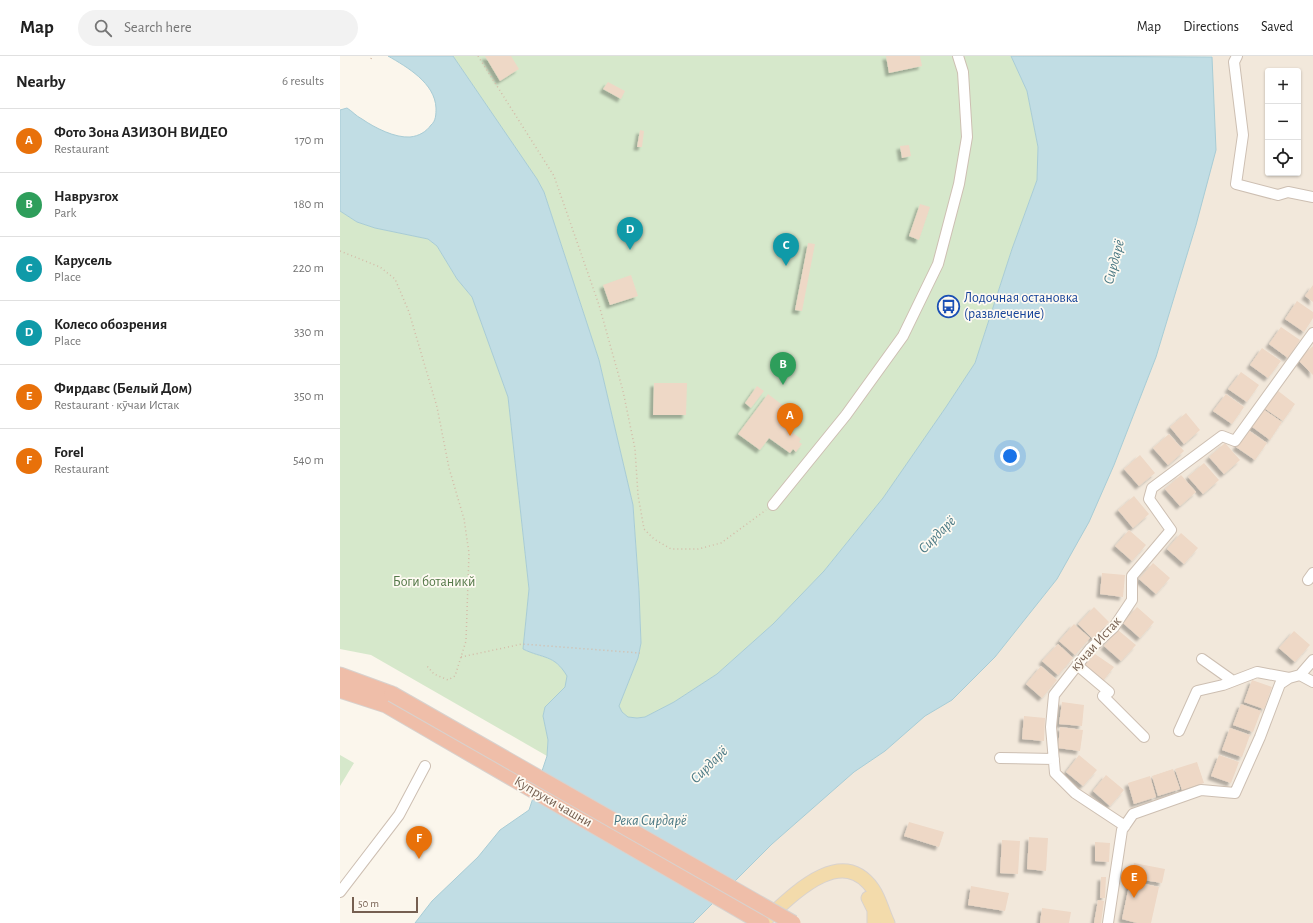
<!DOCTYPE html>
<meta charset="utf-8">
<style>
body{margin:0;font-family:"Alegreya Sans",sans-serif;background:#f2f2f2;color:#222}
.controls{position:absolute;right:12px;top:12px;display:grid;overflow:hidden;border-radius:4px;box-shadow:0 1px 3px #0004}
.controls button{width:36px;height:36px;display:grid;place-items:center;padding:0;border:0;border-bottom:1px solid #e0e0e0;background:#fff;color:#222;font:20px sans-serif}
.scale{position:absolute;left:12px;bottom:10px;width:66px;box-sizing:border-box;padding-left:4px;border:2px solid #755f50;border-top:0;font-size:11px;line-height:14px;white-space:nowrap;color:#755f50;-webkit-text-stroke:3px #fefaf2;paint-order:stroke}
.you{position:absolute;left:670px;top:400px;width:14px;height:14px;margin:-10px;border:3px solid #fff;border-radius:50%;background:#1a73e8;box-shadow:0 0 0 6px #1a73e833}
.badge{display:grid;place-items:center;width:26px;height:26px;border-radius:50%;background:#754b3d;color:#fff;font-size:13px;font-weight:700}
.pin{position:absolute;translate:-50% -33px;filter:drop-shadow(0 1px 2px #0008)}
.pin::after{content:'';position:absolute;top:21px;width:14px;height:12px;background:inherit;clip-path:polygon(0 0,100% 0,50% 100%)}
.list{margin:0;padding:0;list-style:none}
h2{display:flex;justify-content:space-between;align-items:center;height:52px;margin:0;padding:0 16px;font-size:17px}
h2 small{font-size:13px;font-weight:400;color:#767676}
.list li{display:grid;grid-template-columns:26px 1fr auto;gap:12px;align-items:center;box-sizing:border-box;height:64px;padding:0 16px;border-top:1px solid #e0e0e0}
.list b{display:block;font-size:15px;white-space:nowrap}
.list p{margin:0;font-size:13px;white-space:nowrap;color:#767676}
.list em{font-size:13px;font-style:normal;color:#767676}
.icon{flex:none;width:22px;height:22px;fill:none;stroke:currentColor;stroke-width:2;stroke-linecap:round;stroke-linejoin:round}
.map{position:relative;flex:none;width:973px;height:867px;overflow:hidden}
header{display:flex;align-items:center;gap:24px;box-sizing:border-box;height:56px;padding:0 20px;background:#fff;border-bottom:1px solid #e0e0e0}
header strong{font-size:19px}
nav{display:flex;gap:22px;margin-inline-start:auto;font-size:14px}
.search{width:280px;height:36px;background:#f2f2f2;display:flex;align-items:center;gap:10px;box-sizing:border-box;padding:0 14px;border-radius:22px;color:#767676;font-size:15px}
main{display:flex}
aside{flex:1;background:#fff}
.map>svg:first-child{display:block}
.residential{fill:#f2e8db;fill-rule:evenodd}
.green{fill:#d6e8cb}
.water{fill:#c1dde4;stroke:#a8ccd5}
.building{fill:#eed8c6;filter:url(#shadow)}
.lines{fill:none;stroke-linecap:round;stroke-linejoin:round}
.minor-casing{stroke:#cdbfb2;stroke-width:12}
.major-casing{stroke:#d8d2ce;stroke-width:15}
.highway-casing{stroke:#d8d2ce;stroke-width:17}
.path{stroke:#d4bba8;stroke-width:1.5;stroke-dasharray:1 3;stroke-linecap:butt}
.minor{stroke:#fff;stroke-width:10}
.major{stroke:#f3dbab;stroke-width:13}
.highway{stroke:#efbea9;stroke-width:15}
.highway-bridge-casing{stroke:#d8d2ce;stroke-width:17;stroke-linecap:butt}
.highway-bridge{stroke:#efbea9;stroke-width:15}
.labels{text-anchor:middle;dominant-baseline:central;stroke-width:3.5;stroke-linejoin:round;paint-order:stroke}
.transit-label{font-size:14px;fill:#164399;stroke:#fefaf2;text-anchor:start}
.park-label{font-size:14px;fill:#557949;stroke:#fefaf2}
.street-label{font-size:14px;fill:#755f50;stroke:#fefaf2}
.water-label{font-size:15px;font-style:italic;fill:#4c7a85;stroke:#fefaf2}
</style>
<header>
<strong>Map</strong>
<div class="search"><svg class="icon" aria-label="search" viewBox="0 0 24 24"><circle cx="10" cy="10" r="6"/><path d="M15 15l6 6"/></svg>Search here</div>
<nav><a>Map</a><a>Directions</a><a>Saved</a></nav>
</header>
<main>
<aside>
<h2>Nearby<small>6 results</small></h2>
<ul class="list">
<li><span class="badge" style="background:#e8710a">A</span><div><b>Фото Зона АЗИЗОН ВИДЕО</b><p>Restaurant</p></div><em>170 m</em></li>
<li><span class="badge" style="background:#2e9e5b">B</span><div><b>Наврузгох</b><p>Park</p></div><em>180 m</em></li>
<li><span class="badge" style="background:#0f9aa8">C</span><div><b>Карусель</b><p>Place</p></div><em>220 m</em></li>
<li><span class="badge" style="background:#0f9aa8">D</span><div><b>Колесо обозрения</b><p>Place</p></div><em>330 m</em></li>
<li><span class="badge" style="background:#e8710a">E</span><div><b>Фирдавс (Белый Дом)</b><p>Restaurant · кӯчаи Истак</p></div><em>350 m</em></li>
<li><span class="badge" style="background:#e8710a">F</span><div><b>Forel</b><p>Restaurant</p></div><em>540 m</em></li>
</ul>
</aside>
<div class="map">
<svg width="973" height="867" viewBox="0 0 973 867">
<defs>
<filter id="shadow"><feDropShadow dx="-3.5" dy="3.5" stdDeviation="1" flood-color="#0004"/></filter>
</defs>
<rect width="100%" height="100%" fill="#fbf6ec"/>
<!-- residential -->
<path class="residential" d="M872,0H973V867H353L432,788L466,758L514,716L545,695L585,660L612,644L655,601L774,409L816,301L856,169ZM928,15H958V117H928Z"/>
<!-- green -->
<path class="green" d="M113,0H671L687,35L698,91L697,124L672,193L635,307L606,351L543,442L484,515L433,568L377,618L334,646L305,661L297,662L288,661L282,656L279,650L298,602L301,587L299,535L293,449L259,304L204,136L197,123Z
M0,155L17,166L35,172L88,183L97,190L117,223L132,241L168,341L189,533L183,593C203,603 213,598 228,620L225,631L205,651L203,660L208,684L207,700L31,599L0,593Z
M0,699L14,707L0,730Z"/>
<!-- water -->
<path class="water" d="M48,0H113L197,123L204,136L259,304L293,449L299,535L301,587L298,602L279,650L282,656L288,661L297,662L305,661L334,646L377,618L433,568L484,515L543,442L606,351L635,307L672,193L697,124L698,91L687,35L671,0L872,1L876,94L856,169L816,301L774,409L749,466L717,523L655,601L612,644L585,660L545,695L514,716L432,788L353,867H75L92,845L138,801L160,774L189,754L207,700L208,684L203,660L205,651L225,631L227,620C214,598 203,603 183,593L189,533L168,341L132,241L117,223L97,190L88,183L35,172L17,166L0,155V54L7,52C12,55 16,60 22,63C35,72 55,82 70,81C79,80 86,76 91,69C96,65 96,58 96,52C95,27 67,11 48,0Z"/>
<!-- building -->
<path class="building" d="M145,0H171L179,13L160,25Z
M546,0H580L582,10L549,17Z
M268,26L285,35L281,43L263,33Z
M300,74L304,75L302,91H297Z
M569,89L571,100L562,102L560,90Z
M580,148L590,151L579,184L569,180Z
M468,187L475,188L462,255L455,254Z
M291,219L298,240L270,249L263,229Z
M973,229V246L965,240Z
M957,245L973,256V262L964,276L945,263Z
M941,271L960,284L948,302L929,288Z
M973,290V319L958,304Z
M922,292L941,305L928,322L910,309Z
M901,316L919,329L907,346L888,333Z
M314,327H347L346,359H313Z
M417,330L424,335L411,352L405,347Z
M937,334L955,348L943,365L924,352Z
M428,338L449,354L440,367L461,383L459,386L462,388L456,396L453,393L450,397L429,382L420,394L398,378Z
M886,338L904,351L892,368L873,355Z
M923,353L942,366L930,384L911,370Z
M846,357L860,374L844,388L830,371Z
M908,374L927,387L915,404L896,391Z
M829,378L844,395L828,409L813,392Z
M885,387L900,404L884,418L869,401Z
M800,399L815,417L799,430L784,413Z
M864,407L879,424L863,438L848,421Z
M841,419L856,436L840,450L825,433Z
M794,440L809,458L793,472L778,454Z
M789,474L806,489L792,505L775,490Z
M841,477L858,492L844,508L827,493Z
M813,507L830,522L816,538L799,523Z
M762,517L785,519L783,541L760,538Z
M754,551L769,566L753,583L738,568Z
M797,551L814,566L800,582L783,567Z
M734,568L750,582L735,599L719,585Z
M778,574L796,589L781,605L764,590Z
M954,575L970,589L955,606L939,592Z
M718,588L733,602L718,619L702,605Z
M755,598L774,611L763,625L744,610Z
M701,610L717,624L702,642L686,628Z
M912,624L932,631L924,653L904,646Z
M722,646L744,649L742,670L719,668Z
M901,648L921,655L913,676L893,669Z
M684,660L705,662L704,685L682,683Z
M720,671L743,674L740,695L718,692Z
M890,672L910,679L902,701L882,694Z
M739,699L757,714L743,730L726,716Z
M879,699L899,706L891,727L871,720Z
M857,706L864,727L842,734L835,713Z
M833,713L840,733L818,740L812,720Z
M766,719L784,734L770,750L753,735Z
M810,720L816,741L794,748L788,727Z
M569,766L604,776L599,791L564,780Z
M689,781L708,782L706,815L687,813Z
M662,784L680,785L678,818L660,817Z
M755,786L770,787L769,806L755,805Z
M794,807L825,813L822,827L791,822Z
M761,821H766L765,842H760Z
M790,825L819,831L811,867H797L782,863Z
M631,830L669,837L665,855L628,849Z
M758,844L764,845L761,867H754Z
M702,852L731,856L729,867H700Z"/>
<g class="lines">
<defs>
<path id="minor" d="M897,0L894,6L903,79L896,128L938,139L948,136L973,141
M433,449L506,359L563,280L598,208L619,128L627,81L623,16L618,0
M968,524L973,517
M862,603L893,625
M737,609L769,636L763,640L804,681
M960,619L973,626
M839,675L857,635L883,629L917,616L949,622
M660,702L714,703
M785,770L735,737L715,717L711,671L714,639L750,593L774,571L792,544V520L831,474L809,443L812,432L882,380L895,385L973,277
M0,836L59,759L85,710
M768,867L782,774L793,758L861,734L895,737L920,681L940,628L949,622L960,619L973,604"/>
<path id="major" d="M528,842L534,854V867
M422,867C449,843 500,786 533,833C540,843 543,857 548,867"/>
<path id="highway" d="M0,619L52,638
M0,634L46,649L422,867"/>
</defs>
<!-- minor casing -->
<use href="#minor" class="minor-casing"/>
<!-- major casing -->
<use href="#major" class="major-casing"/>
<!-- highway casing -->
<use href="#highway" class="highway-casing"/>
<!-- path -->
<path class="path" d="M138,0L214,120L259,249L283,335L295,393L298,439L304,473L314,483L331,493H358L381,487L426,454
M31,3L32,0
M0,195L40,211L55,223L69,256L97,351L109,412L124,463L129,497L126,585L115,620L108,624L94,618L87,610
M121,601L182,588L300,597"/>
<!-- minor -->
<use href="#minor" class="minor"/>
<!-- major -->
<use href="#major" class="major"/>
<!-- highway -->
<use href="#highway" class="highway"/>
<defs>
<path id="highway-bridge" d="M52,638L453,867"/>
</defs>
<!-- highway-bridge casing -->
<use href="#highway-bridge" class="highway-bridge-casing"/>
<!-- highway-bridge -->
<use href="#highway-bridge" class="highway-bridge"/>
</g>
<!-- icons -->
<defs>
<symbol id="bus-ring" viewBox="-11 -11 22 22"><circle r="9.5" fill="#fefaf2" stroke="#1a4fb4" stroke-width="1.5"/><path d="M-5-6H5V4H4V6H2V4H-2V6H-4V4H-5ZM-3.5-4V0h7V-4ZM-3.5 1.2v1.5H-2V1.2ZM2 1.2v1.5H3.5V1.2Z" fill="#1a4fb4"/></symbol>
</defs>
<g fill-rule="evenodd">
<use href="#bus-ring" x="596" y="238" width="25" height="25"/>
</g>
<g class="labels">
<!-- transit labels -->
<g class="transit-label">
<text x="624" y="242">Лодочная остановка<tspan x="624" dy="16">(развлечение)</tspan></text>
</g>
<!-- park labels -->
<g class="park-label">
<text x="94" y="526">Боги ботаникй</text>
</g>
<!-- street labels -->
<g class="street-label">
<text transform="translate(756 588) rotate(-48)">кӯчаи Истак</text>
<text transform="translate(213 746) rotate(30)">Купруки чашни</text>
</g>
<!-- water labels -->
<g class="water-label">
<text transform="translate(774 206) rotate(-75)">Сирдарё</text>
<text transform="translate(597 479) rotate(-45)">Сирдарё</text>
<text transform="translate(369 709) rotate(-45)">Сирдарё</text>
<text x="310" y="764">Река Сирдарё</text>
</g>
</g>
</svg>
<div class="controls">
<button>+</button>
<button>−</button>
<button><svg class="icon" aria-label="locate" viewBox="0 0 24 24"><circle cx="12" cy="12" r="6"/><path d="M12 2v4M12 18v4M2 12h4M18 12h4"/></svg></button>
</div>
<div class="scale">50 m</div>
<div class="you"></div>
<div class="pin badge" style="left:450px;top:380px;background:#e8710a">A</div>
<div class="pin badge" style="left:443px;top:329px;background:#2e9e5b">B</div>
<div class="pin badge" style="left:446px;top:210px;background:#0f9aa8">C</div>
<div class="pin badge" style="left:290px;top:194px;background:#0f9aa8">D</div>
<div class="pin badge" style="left:794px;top:842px;background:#e8710a">E</div>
<div class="pin badge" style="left:79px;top:803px;background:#e8710a">F</div>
</div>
</main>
